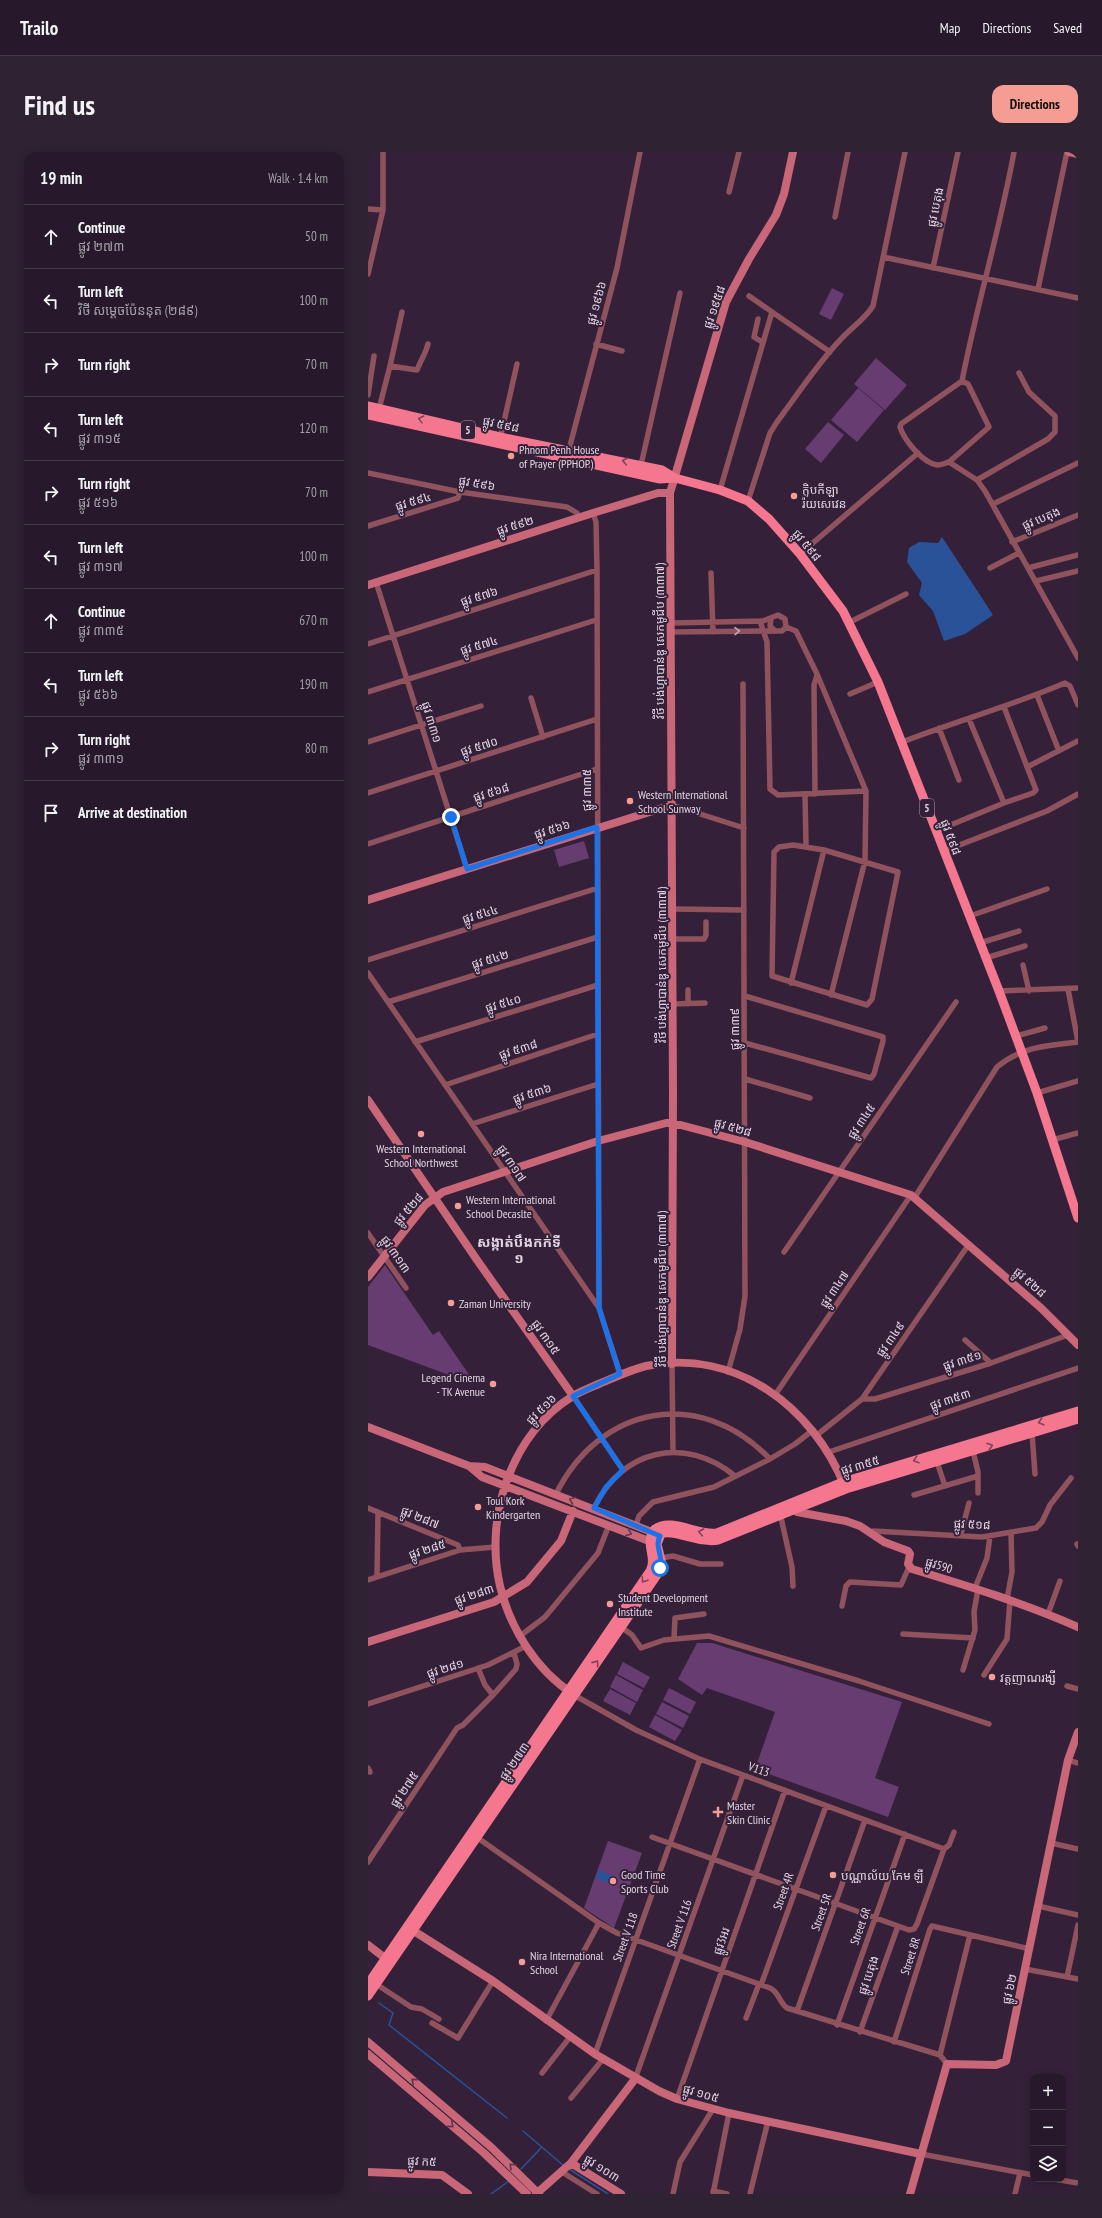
<!DOCTYPE html>
<meta charset="utf-8">
<style>
body{margin:0;font-family:"PT Sans Narrow","Noto Sans Khmer",sans-serif;background:#2f2233;color:#f1f3f6}
.controls{position:absolute;right:12px;bottom:12px;display:grid;overflow:hidden;border-radius:8px;box-shadow:0 2px 10px #0003}
.controls button{width:36px;height:36px;display:grid;place-items:center;padding:0;border:0;border-bottom:1px solid #433847;background:#27192b;color:#f1f3f6;font:20px sans-serif}
.stop{position:absolute;width:12px;height:12px;margin:-9px;border:3px solid #1a73e8;border-radius:50%;background:#fff}
.stop.end{background:#1a73e8;border-color:#fff;box-shadow:0 1px 4px #0008}
.list{margin:0;padding:0;list-style:none}
h2{display:flex;justify-content:space-between;align-items:center;height:52px;margin:0;padding:0 16px;font-size:17px}
h2 small{font-size:13px;font-weight:400;color:#a4a0a9}
.list li{display:grid;grid-template-columns:26px 1fr auto;gap:12px;align-items:center;box-sizing:border-box;height:64px;padding:0 16px;border-top:1px solid #433847}
.list b{display:block;font-size:15px;white-space:nowrap}
.list p{margin:0;font-size:13px;white-space:nowrap;color:#a4a0a9}
.list em{font-size:13px;font-style:normal;color:#a4a0a9}
.icon{flex:none;width:22px;height:22px;fill:none;stroke:currentColor;stroke-width:2;stroke-linecap:round;stroke-linejoin:round}
.map{position:relative;flex:none;width:710px;height:2042px;overflow:hidden;border-radius:12px}
header{display:flex;align-items:center;gap:24px;box-sizing:border-box;height:56px;padding:0 20px;background:#27192b;border-bottom:1px solid #433847}
header strong{font-size:19px}
nav{display:flex;gap:22px;margin-inline-start:auto;font-size:14px}
.intro{display:flex;align-items:center;justify-content:space-between;box-sizing:border-box;height:96px;padding:0 24px}
h1{margin:0;font-size:28px}
.button{padding:10px 18px;border-radius:12px;background:#f59c93;color:#111;font-size:14px;font-weight:700}
main{display:flex;gap:24px;padding:0 24px}
aside{flex:1;background:#27192b;border-radius:12px;box-shadow:0 2px 10px #0003}
.map>svg:first-child{display:block}
.green{fill:#673c71}
.water{fill:#2a5299}
.lines{fill:none;stroke-linecap:round;stroke-linejoin:round}
.stream{stroke:#2a5299;stroke-width:1.5}
.street{stroke:#90525d;stroke-width:5.5}
.secondary{stroke:#c96779;stroke-width:8}
.primary{stroke:#f5768f;stroke-width:9}
.oneway{stroke:#81435b}
.oneway2{stroke:#c4a6b3}
.oneway3{stroke:#61364c}
.route{stroke:#1a73e8;stroke-width:5}
.poi-dot{fill:#f59c93;stroke:#342139;stroke-width:1.5}
.labels{text-anchor:middle;dominant-baseline:central;stroke-width:4;stroke-linejoin:round;paint-order:stroke}
.shield{fill:#342139;stroke:#ac9eaf;stroke-width:1}
.shield-label{font-size:11px;font-weight:bold;fill:#e0d3e2}
.street-label{font-size:12px;fill:#e0d3e2;stroke:#342139}
.poi-label{font-size:12px;fill:#e0d3e2;stroke:#342139;text-anchor:start}
.quarter-label{font-size:14px;font-weight:bold;fill:#e0d3e2;stroke:#342139}
</style>
<header>
<strong>Trailo</strong>
<nav><a>Map</a><a>Directions</a><a>Saved</a></nav>
</header>
<div class="intro"><h1>Find us</h1><a class="button">Directions</a></div>
<main>
<aside>
<h2>19 min<small>Walk · 1.4 km</small></h2>
<ul class="list">
<li><svg class="icon" aria-label="ahead" viewBox="0 0 24 24"><path d="M12 20V5M6 11l6-6 6 6"/></svg><div><b>Continue</b><p>ផ្លូវ ២៧៣</p></div><em>50 m</em></li>
<li><svg class="icon" aria-label="left" viewBox="0 0 24 24"><path d="M17 20v-9H6M10 6l-5 5 5 5"/></svg><div><b>Turn left</b><p>វិថី សម្តេចប៉ែននុត (២៨៩)</p></div><em>100 m</em></li>
<li><svg class="icon" aria-label="right" viewBox="0 0 24 24"><path d="M7 20v-9h11M14 6l5 5-5 5"/></svg><div><b>Turn right</b></div><em>70 m</em></li>
<li><svg class="icon" aria-label="left" viewBox="0 0 24 24"><path d="M17 20v-9H6M10 6l-5 5 5 5"/></svg><div><b>Turn left</b><p>ផ្លូវ ៣១៥</p></div><em>120 m</em></li>
<li><svg class="icon" aria-label="right" viewBox="0 0 24 24"><path d="M7 20v-9h11M14 6l5 5-5 5"/></svg><div><b>Turn right</b><p>ផ្លូវ ៥១៦</p></div><em>70 m</em></li>
<li><svg class="icon" aria-label="left" viewBox="0 0 24 24"><path d="M17 20v-9H6M10 6l-5 5 5 5"/></svg><div><b>Turn left</b><p>ផ្លូវ ៣១៧</p></div><em>100 m</em></li>
<li><svg class="icon" aria-label="ahead" viewBox="0 0 24 24"><path d="M12 20V5M6 11l6-6 6 6"/></svg><div><b>Continue</b><p>ផ្លូវ ៣៣៥</p></div><em>670 m</em></li>
<li><svg class="icon" aria-label="left" viewBox="0 0 24 24"><path d="M17 20v-9H6M10 6l-5 5 5 5"/></svg><div><b>Turn left</b><p>ផ្លូវ ៥៦៦</p></div><em>190 m</em></li>
<li><svg class="icon" aria-label="right" viewBox="0 0 24 24"><path d="M7 20v-9h11M14 6l5 5-5 5"/></svg><div><b>Turn right</b><p>ផ្លូវ ៣៣១</p></div><em>80 m</em></li>
<li><svg class="icon" aria-label="arrive" viewBox="0 0 24 24"><path d="M6 21V4h12l-3 4 3 4H6"/></svg><div><b>Arrive at destination</b></div></li>
</ul>
</aside>
<div class="map">
<svg width="710" height="2042" viewBox="0 0 710 2042">
<rect width="100%" height="100%" fill="#342139"/>
<!-- green -->
<path class="green" d="M464,136L476,142L463,168L451,162Z
M508,206L539,233L517,258L486,232Z
M490,236L516,258L489,290L463,268Z
M460,270L476,283L453,311L437,297Z
M216,689L221,706L191,715L186,698Z
M17,1113L65,1183L71,1179L102,1224L97,1229L0,1193V1135Z
M329,1491H344L534,1550L507,1626L531,1635L520,1665L387,1617L407,1560L339,1536L334,1543L310,1527Z
M255,1510L282,1525L276,1536L249,1522Z
M248,1523L275,1538L269,1550L242,1535Z
M301,1536L328,1550L322,1562L295,1548Z
M242,1537L268,1551L262,1563L235,1549Z
M294,1550L321,1564L315,1576L288,1562Z
M287,1563L314,1578L307,1589L281,1575Z
M240,1689L274,1701L246,1776L216,1756Z"/>
<!-- water -->
<path class="water" d="M574,385L625,463L597,482L576,489L565,459L551,443L554,431L539,410L541,396L551,390L570,391Z
M231,1718L245,1724L242,1732L228,1726Z"/>
<g class="lines">
<!-- stream -->
<path class="stream" d="M11,1851L25,1861L21,1873L139,1966
M155,1979L196,2014
M153,2017L173,1996
M201,2017L240,2042
M123,2042L141,2029"/>
<!-- street -->
<path class="street" d="M361,40L371,0
M0,57L15,58
M467,65L480,0
M515,105L710,146
M565,116L590,0
M0,122L15,58V0
M670,137L699,0
M381,144L462,200
M390,167L386,185L394,190
M228,192L254,199
M22,214L34,160
M594,229L600,232L621,275L581,310C577,311 574,313 569,313C555,311 536,288 532,275L533,272L594,229C609,152 632,77 646,0
M0,243L6,204
M11,257L22,214L49,218C53,208 57,203 60,192
M132,287L149,212
M200,301L249,116L272,0
M581,310L609,328L617,339L710,506
M273,313L312,141
M0,321L92,340L199,355L209,361V366
M609,328L680,287L687,280V264L661,240L651,221
M352,338L404,160
M380,349L402,281L409,270C430,242 449,212 473,187C484,175 497,167 505,154L537,0
M625,352L710,311
M225,361L228,370L229,418L231,1156
M0,374L90,346L92,340
M644,390L710,363
M432,402L550,301
M622,416L651,401
M660,416L710,403
M343,421L345,480
M668,429L710,419
M8,430L99,717
M392,469L399,490L402,637L410,643L498,639
M482,470L538,442
M303,471L395,469L410,463L417,467L418,475L414,479H407L402,474L403,467
M418,475L428,479L449,522L498,639L497,709L463,843
M303,480L407,479
M0,492L229,418
M0,540L228,468
M482,542L510,530
M669,543L691,599
M163,546L175,585
M601,567L636,651
M571,576L591,628
M0,590L113,554
M534,590C588,569 643,554 697,531L702,534L710,553
M659,615L710,589
M0,641L229,567
M437,642L438,693
M447,642L446,533L449,523
M304,653L376,676
M568,679L636,651L665,641L668,638L636,555
M0,692L229,617
M425,693L456,698L530,720L504,847L499,853L404,824L406,700L411,695Z
M576,699L679,659L710,642
M305,757L376,758
M602,764L679,737
M305,787H336L338,783V770
M612,791L651,779
M618,806L657,794
M0,808L230,736
M655,813L661,839
M0,821L231,1156L252,1222
M423,831L456,698
M700,837L710,890
M320,838V852
M631,839L710,836
M377,844L515,885V889L506,922L503,926L377,891
M20,850L230,785
M305,852L337,851
M648,884L677,876
M47,890L230,833
M377,927L442,946
M77,933L230,882
M669,941L710,929
M104,972L230,932
M684,988L710,981
M547,1045L629,915C652,895 681,893 710,890
M0,1081L38,1136
M416,1100L588,850
M597,1188L623,1211
M304,1212L305,1300
M360,1220L372,1177L377,1144L375,532
M407,1243L543,1043
M205,1244L255,1318
M494,1247H507L623,1211L700,1183
M664,1281L667,1322
M449,1283L494,1247L601,1092
M605,1299L610,1320V1341
M461,1300L710,1216
M569,1310L577,1334
M188,1342C232,1253 332,1234 402,1307
M546,1343L610,1324
M0,1356L90,1393L92,1398
M226,1356C254,1297 317,1283 367,1324
M412,1361L424,1415L425,1434
M268,1373L271,1364L285,1350L346,1335L402,1307L427,1292L445,1278
M502,1381L505,1379L614,1385L668,1376L674,1370L682,1353L703,1326
M593,1382L601,1351
M709,1392L710,1394
M293,1406L305,1404L332,1412H353
M9,1425L10,1360
M0,1428L92,1398L127,1395
M607,1436L619,1406L622,1384
M639,1447L644,1420L643,1381
M474,1454L478,1434L482,1430L533,1433L541,1415
M680,1462L692,1429
M253,1475L264,1483L273,1496L296,1488L341,1484L491,1529L621,1572
M535,1482L605,1486
M152,1484L177,1465L230,1401L241,1373
M306,1487L307,1466L336,1462
M595,1518L607,1478L606,1460L610,1437
M616,1523L639,1487L642,1448
M699,1534L710,1537
M125,1543L148,1517L149,1512L146,1501
M206,1543L268,1578L329,1606L576,1697
M0,1552L120,1513L158,1494
M700,1608L710,1611
M0,1616L2,1620
M107,1684L231,1771L249,1781L402,1836C411,1840 411,1850 419,1856L572,1903L579,1912
M284,1685L541,1778L546,1777L549,1772L576,1697L581,1693L586,1680
M683,1691L710,1697
M0,1710L89,1576L95,1573L125,1543L117,1533L110,1516
M670,1754L710,1763
M657,1817L710,1827
M699,1825L710,1773
M8,1832L43,1855L54,1857L71,1867
M393,1833L458,1654
M429,1859L497,1668
M378,1866L391,1832
M178,1869L231,1771
M64,1871L90,1886L125,1829
M469,1873L537,1682
M492,1880L530,1774
M526,1890L562,1777L564,1774L662,1797
M227,1902L332,1607
M572,1903L602,1783
M174,1921L202,1885
M267,1927L375,1623
M203,1946L235,1907
M309,1947L417,1638
M553,2002L665,2023
M194,2020L229,2042
M686,2027L710,2031
M345,2039L359,2042
M305,2042L312,2010L345,1957
M345,2042L361,1961
M382,2042L400,1969
M647,2042L652,2021"/>
<!-- secondary -->
<path class="secondary" d="M701,0L710,2
M0,433L225,361L290,341H302
M0,748L304,653
M0,948L109,1108L205,1244
M0,1125L57,1053L75,1040L230,989L298,971H305L377,990L543,1043L673,1156L710,1193
M304,1212L305,941L302,341L358,150L381,107L408,63L416,42L425,0
M0,1275L101,1314L117,1315L289,1382
M101,1314L114,1325L281,1389L288,1390
M423,1354L429,1360L478,1369L492,1374L516,1390L540,1399L542,1402L540,1412L544,1417C600,1434 656,1451 710,1475
M0,1490L126,1450L159,1430L193,1389L205,1359
M205,1542C168,1518 142,1476 132,1434C116,1365 143,1282 205,1244C213,1239 224,1235 233,1231C248,1225 262,1218 278,1214C368,1196 445,1255 477,1335
M41,1776L125,1829L227,1902L291,1939L309,1947L361,1961L553,2002
M0,1793L22,1810
M0,1890L123,1995L171,2042
M0,1902L116,2001L159,2042
M203,2011L253,2042
M0,2020L74,2023L100,2042
M168,2042L203,2011L267,1927
M542,2042L579,1912L628,1913L638,1909L700,1608L710,1580"/>
<!-- primary -->
<path class="primary" d="M0,254L132,285L294,318L307,326
M0,263L292,327L307,326L352,338L380,349L401,367L432,402L475,459L510,530L631,839L669,941L710,1066
M0,1832L282,1419C290,1405 275,1391 287,1377C304,1365 329,1384 349,1381L475,1330L710,1259
M0,1844L289,1423L294,1412L289,1392L293,1382C304,1376 332,1392 350,1388L478,1337L710,1267"/>
</g>
<!-- one-way arrows -->
<defs><path id="oneway-chevron" d="M-2-3.5L2.5 0L-2 3.5" fill="none" stroke-width="1.6" stroke-linecap="round" stroke-linejoin="round"/></defs>
<g class="oneway">
<use href="#oneway-chevron" transform="translate(53 267) rotate(-166)"/>
<use href="#oneway-chevron" transform="translate(257 309) rotate(-167)"/>
<use href="#oneway-chevron" transform="translate(673 1270) rotate(163)"/>
<use href="#oneway-chevron" transform="translate(622 1294) rotate(-17)"/>
<use href="#oneway-chevron" transform="translate(548 1308) rotate(163)"/>
<use href="#oneway-chevron" transform="translate(333 1380) rotate(-169)"/>
<use href="#oneway-chevron" transform="translate(276 1428) rotate(124)"/>
<use href="#oneway-chevron" transform="translate(228 1511) rotate(-55)"/>
</g>
<use class="oneway2" href="#oneway-chevron" transform="translate(369 479) rotate(-1)"/>
<g class="oneway3">
<use href="#oneway-chevron" transform="translate(204 1348) rotate(-159)"/>
<use href="#oneway-chevron" transform="translate(261 1381) rotate(21)"/>
<use href="#oneway-chevron" transform="translate(46 1929) rotate(-140)"/>
<use href="#oneway-chevron" transform="translate(83 1973) rotate(40)"/>
<use href="#oneway-chevron" transform="translate(144 2014) rotate(-136)"/>
</g>
<g class="lines">
<!-- route -->
<path class="route" d="M83,665L99,717L229,675L231,1156L252,1222L205,1244L255,1318L238,1335L226,1356L292,1384C286,1395 296,1404 292,1416"/>
</g>
<!-- markers -->
<g class="poi-dot">
<circle cx="143" cy="304" r="4"/>
<circle cx="426" cy="344" r="4"/>
<circle cx="262" cy="649" r="4"/>
<circle cx="53" cy="982" r="4"/>
<circle cx="90" cy="1054" r="4"/>
<circle cx="83" cy="1151" r="4"/>
<circle cx="125" cy="1232" r="4"/>
<circle cx="110" cy="1355" r="4"/>
<circle cx="242" cy="1452" r="4"/>
<circle cx="624" cy="1525" r="4"/>
<path d="M348 1654h4v4h4v4h-4v4h-4v-4h-4v-4h4z"/>
<circle cx="465" cy="1723" r="4"/>
<circle cx="245" cy="1729" r="4"/>
<circle cx="154" cy="1810" r="4"/>
</g>
<g class="labels">
<!-- shield labels -->
<g class="shield">
<rect x="93" y="269" width="14" height="18" rx="3"/>
<rect x="552" y="647" width="14" height="18" rx="3"/>
</g>
<g class="shield-label">
<text x="100" y="278">5</text>
<text x="559" y="656">5</text>
</g>
<!-- street labels -->
<g class="street-label">
<text transform="translate(567 55) rotate(-78)">ផ្លូវ បេតុង</text>
<text transform="translate(228 151) rotate(-75)">ផ្លូវ ១៩៦៦</text>
<text transform="translate(346 155) rotate(-71)">ផ្លូវ ១៩៥៨</text>
<text transform="translate(133 272) rotate(12)">ផ្លូវ ៥៩៨</text>
<text transform="translate(109 331) rotate(9)">ផ្លូវ ៥៩៦</text>
<text transform="translate(45 349) rotate(-17)">ផ្លូវ ៥៩៤</text>
<text transform="translate(673 366) rotate(-23)">ផ្លូវ បេតុង</text>
<text transform="translate(147 373) rotate(-18)">ផ្លូវ ៥៩២</text>
<text transform="translate(439 393) rotate(50)">ផ្លូវ ៥៩៨</text>
<text transform="translate(111 444) rotate(-18)">ផ្លូវ ៥៧៦</text>
<text transform="translate(291 489) rotate(-90)">វិថី បង់ហ្គាបាន់ឌូ សេកមូជីប (៣៣៧)</text>
<text transform="translate(111 493) rotate(-17)">ផ្លូវ ៥៧៤</text>
<text transform="translate(64 570) rotate(73)">ផ្លូវ ៣៣១</text>
<text transform="translate(111 594) rotate(-18)">ផ្លូវ ៥៧០</text>
<text transform="translate(218 638) rotate(-90)">ផ្លូវ ៣៣៥</text>
<text transform="translate(123 640) rotate(-18)">ផ្លូវ ៥៦៨</text>
<text transform="translate(184 677) rotate(-18)">ផ្លូវ ៥៦៦</text>
<text transform="translate(583 685) rotate(69)">ផ្លូវ ៥៩៨</text>
<text transform="translate(112 762) rotate(-17)">ផ្លូវ ៥៤៤</text>
<text transform="translate(122 807) rotate(-17)">ផ្លូវ ៥៤២</text>
<text transform="translate(293 813) rotate(-90)">វិថី បង់ហ្គាបាន់ឌូ សេកមូជីប (៣៣៧)</text>
<text transform="translate(135 851) rotate(-17)">ផ្លូវ ៥៤០</text>
<text transform="translate(366 877) rotate(-90)">ផ្លូវ ៣៣៩</text>
<text transform="translate(150 897) rotate(-18)">ផ្លូវ ៥៣៨</text>
<text transform="translate(164 941) rotate(-18)">ផ្លូវ ៥៣៦</text>
<text transform="translate(493 969) rotate(-56)">ផ្លូវ ៣៤៥</text>
<text transform="translate(365 975) rotate(16)">ផ្លូវ ៥២៨</text>
<text transform="translate(144 1011) rotate(56)">ផ្លូវ ៣១៧</text>
<text transform="translate(40 1057) rotate(-49)">ផ្លូវ ៥២៨</text>
<text transform="translate(28 1102) rotate(55)">ផ្លូវ ៣១៣</text>
<text transform="translate(662 1130) rotate(41)">ផ្លូវ ៥២៨</text>
<text transform="translate(293 1137) rotate(-90)">វិថី បង់ហ្គាបាន់ឌូ សេកមូជីប (៣៣៧)</text>
<text transform="translate(466 1137) rotate(-56)">ផ្លូវ ៣៤៧</text>
<text transform="translate(178 1185) rotate(55)">ផ្លូវ ៣១៥</text>
<text transform="translate(522 1187) rotate(-55)">ផ្លូវ ៣៤៩</text>
<text transform="translate(594 1208) rotate(-18)">ផ្លូវ ៣៥១</text>
<text transform="translate(582 1247) rotate(-19)">ផ្លូវ ៣៥៣</text>
<text transform="translate(173 1257) rotate(-45)">ផ្លូវ ៥១៦</text>
<text transform="translate(492 1313) rotate(-17)">ផ្លូវ ៣៥៥</text>
<text transform="translate(52 1365) rotate(22)">ផ្លូវ ២៨៧</text>
<text transform="translate(604 1372) rotate(2)">ផ្លូវ ៥១៨</text>
<text transform="translate(59 1397) rotate(-18)">ផ្លូវ ២៨៥</text>
<text transform="translate(571 1413) rotate(17)">ផ្លូវ590</text>
<text transform="translate(106 1442) rotate(-19)">ផ្លូវ ២៨៣</text>
<text transform="translate(77 1516) rotate(-18)">ផ្លូវ ២៨១</text>
<text transform="translate(146 1609) rotate(-56)">ផ្លូវ ២៧៣</text>
<text transform="translate(391 1617) rotate(20)">V113</text>
<text transform="translate(36 1637) rotate(-56)">ផ្លូវ ២៧៥</text>
<text transform="translate(415 1739) rotate(-70)">Street 4R</text>
<text transform="translate(453 1760) rotate(-70)">Street 5R</text>
<text transform="translate(311 1772) rotate(-70)">Street V 116</text>
<text transform="translate(492 1774) rotate(-70)">Street 6R</text>
<text transform="translate(257 1785) rotate(-70)">Street V 118</text>
<text transform="translate(353 1789) rotate(-71)">ផ្លូវ3អរ</text>
<text transform="translate(542 1804) rotate(-72)">Street 8R</text>
<text transform="translate(500 1823) rotate(-71)">ផ្លូវ បេតុង</text>
<text transform="translate(641 1837) rotate(-78)">ផ្លូវ ៦២</text>
<text transform="translate(333 1941) rotate(16)">ផ្លូវ ១០៥</text>
<text transform="translate(54 2009) rotate(3)">ផ្លូវ ក៥</text>
<text transform="translate(234 2016) rotate(32)">ផ្លូវ ១០៣</text>
</g>
<!-- poi labels -->
<g class="poi-label">
<text x="151" y="297">Phnom Penh House<tspan x="151" dy="14">of Prayer (PPHOP)</tspan></text>
<text x="434" y="337">ក្លិបកីឡា<tspan x="434" dy="14">រ៉យសេវេន</tspan></text>
<text x="270" y="642">Western International<tspan x="270" dy="14">School Sunway</tspan></text>
<text x="53" y="996" text-anchor="middle">Western International<tspan x="53" dy="14">School Northwest</tspan></text>
<text x="98" y="1047">Western International<tspan x="98" dy="14">School Decaslte</tspan></text>
<text x="91" y="1151">Zaman University</text>
<text x="117" y="1225" text-anchor="end">Legend Cinema<tspan x="117" dy="14">- TK Avenue</tspan></text>
<text x="118" y="1348">Toul Kork<tspan x="118" dy="14">Kindergarten</tspan></text>
<text x="250" y="1445">Student Development<tspan x="250" dy="14">Institute</tspan></text>
<text x="632" y="1525">វត្តញាណរង្សី</text>
<text x="359" y="1653">Master<tspan x="359" dy="14">Skin Clinic</tspan></text>
<text x="253" y="1722">Good Time<tspan x="253" dy="14">Sports Club</tspan></text>
<text x="473" y="1723">បណ្ណាល័យ កែម ឡី</text>
<text x="162" y="1803">Nira International<tspan x="162" dy="14">School</tspan></text>
</g>
<!-- quarter labels -->
<g class="quarter-label">
<text x="151" y="1090">សង្កាត់បឹងកក់ទី<tspan x="151" dy="16">១</tspan></text>
</g>
</g>
</svg>
<div class="controls">
<button>+</button>
<button>−</button>
<button><svg class="icon" aria-label="layers" viewBox="0 0 24 24"><path d="M12 4l9 5-9 5-9-5zM3 14l9 5 9-5"/></svg></button>
</div>
<div class="stop" style="left:292px;top:1416px"></div>
<div class="stop end" style="left:83px;top:665px"></div>
</div>
</main>
